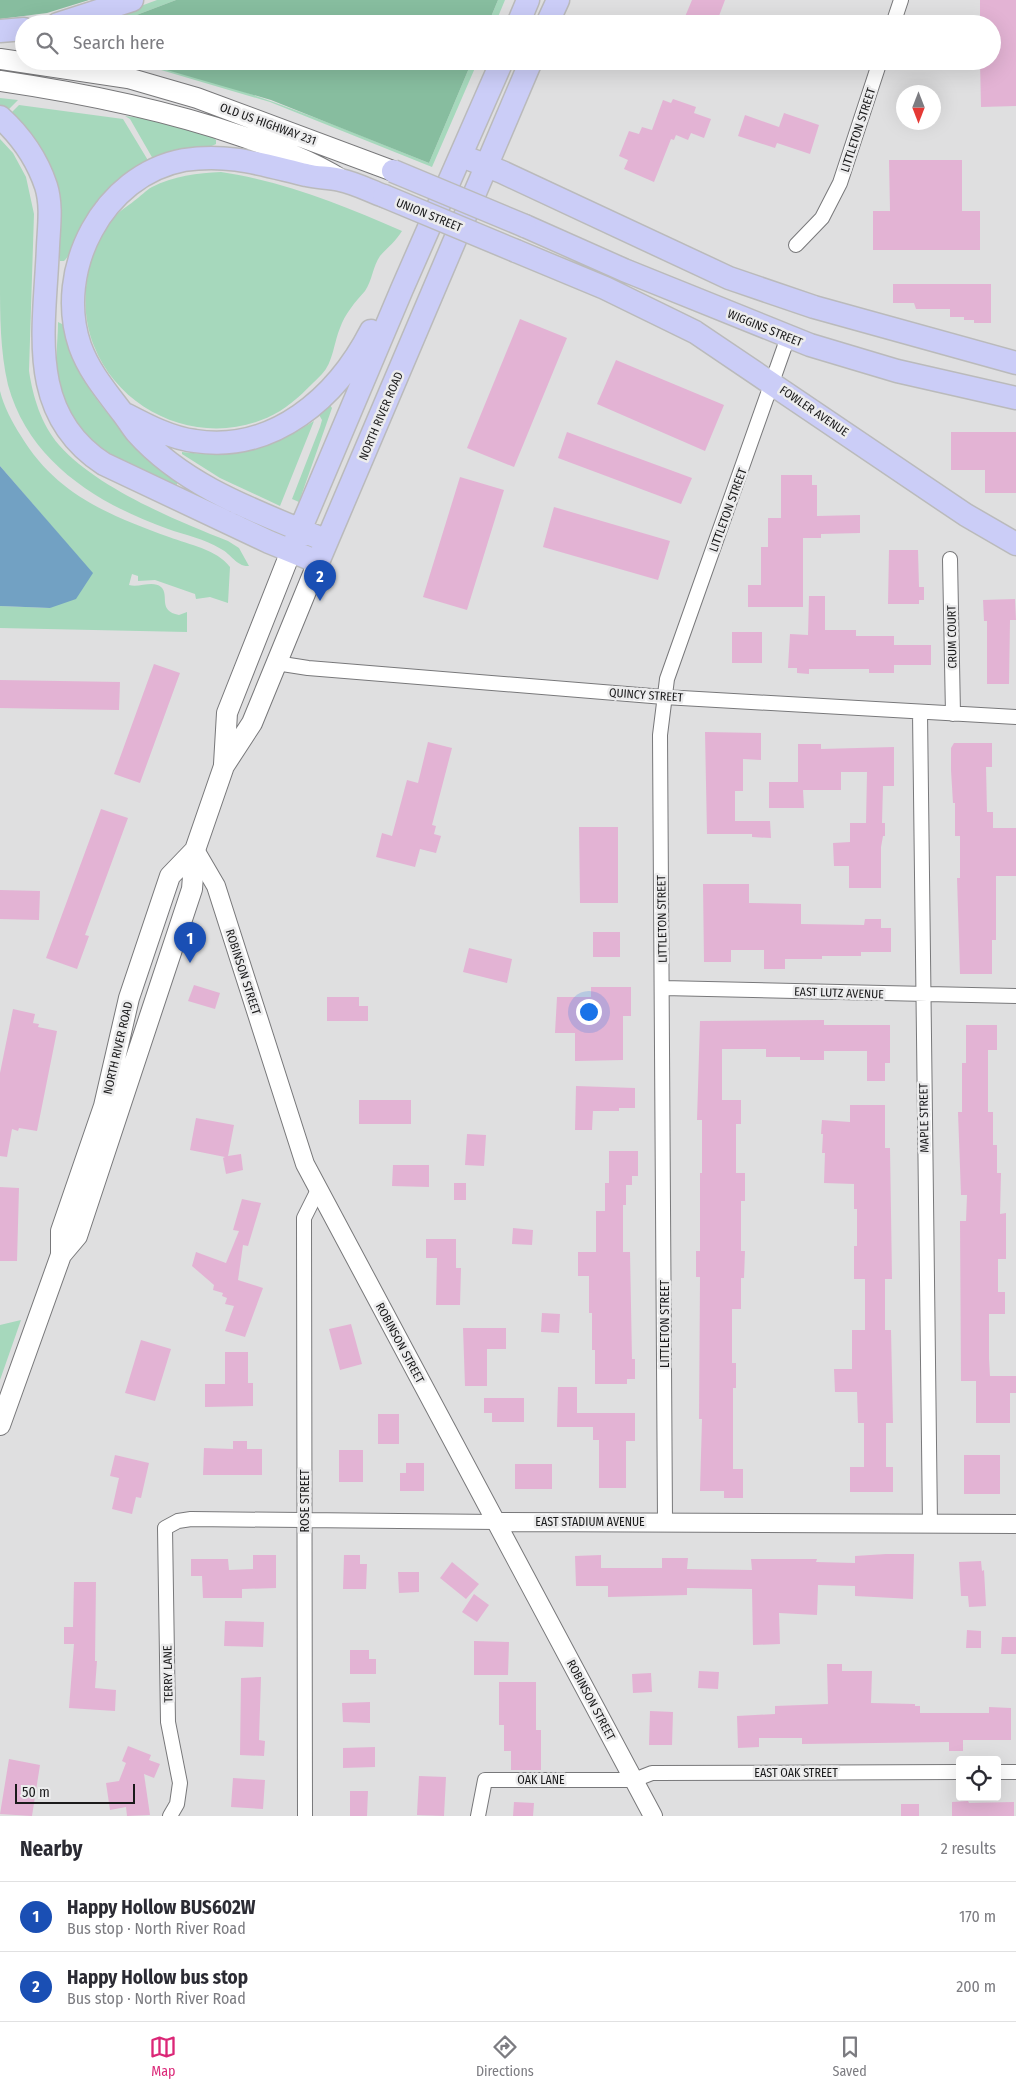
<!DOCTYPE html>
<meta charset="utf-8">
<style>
body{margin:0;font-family:"Fira Sans Condensed",sans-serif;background:#f2f2f3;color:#2b2b33}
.controls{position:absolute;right:15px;bottom:15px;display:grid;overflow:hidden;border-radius:5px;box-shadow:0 5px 20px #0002}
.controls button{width:45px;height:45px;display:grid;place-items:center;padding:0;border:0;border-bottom:1px solid #e1e1e2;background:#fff;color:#2b2b33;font:25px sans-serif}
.compass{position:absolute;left:896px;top:85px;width:45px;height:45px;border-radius:50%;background:#fff;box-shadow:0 5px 20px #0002;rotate:180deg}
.scale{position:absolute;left:15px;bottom:12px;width:120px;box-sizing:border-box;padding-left:5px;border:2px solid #1a1a1b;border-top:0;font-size:14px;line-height:18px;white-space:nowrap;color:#1a1a1b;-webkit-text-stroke:4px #ececed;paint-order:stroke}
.you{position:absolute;left:588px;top:1011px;width:18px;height:18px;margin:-12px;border:4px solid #fff;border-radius:50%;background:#1a73e8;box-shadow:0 0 0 8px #1a73e833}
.badge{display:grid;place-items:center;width:32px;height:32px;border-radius:50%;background:#db2777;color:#fff;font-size:16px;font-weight:700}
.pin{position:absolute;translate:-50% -41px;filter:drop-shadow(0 1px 2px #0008)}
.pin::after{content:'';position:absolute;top:26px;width:18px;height:15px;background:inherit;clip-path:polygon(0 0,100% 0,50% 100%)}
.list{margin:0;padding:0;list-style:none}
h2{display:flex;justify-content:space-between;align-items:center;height:65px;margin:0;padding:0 20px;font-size:21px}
h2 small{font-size:16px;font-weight:400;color:#7c7c81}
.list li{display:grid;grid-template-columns:32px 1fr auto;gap:15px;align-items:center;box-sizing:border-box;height:70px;padding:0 20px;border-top:1px solid #e1e1e2}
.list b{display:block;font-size:19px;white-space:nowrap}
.list p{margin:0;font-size:16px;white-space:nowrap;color:#7c7c81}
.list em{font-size:16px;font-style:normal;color:#7c7c81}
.icon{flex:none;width:28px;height:28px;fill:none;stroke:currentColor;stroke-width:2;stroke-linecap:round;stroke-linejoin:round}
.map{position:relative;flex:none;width:1016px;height:1816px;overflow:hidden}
.search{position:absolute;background:#fff;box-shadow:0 5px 20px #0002;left:15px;right:15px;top:15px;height:55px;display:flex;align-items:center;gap:12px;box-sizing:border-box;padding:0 18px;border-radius:28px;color:#7c7c81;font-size:19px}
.sheet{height:205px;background:#fff}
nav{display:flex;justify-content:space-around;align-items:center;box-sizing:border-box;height:70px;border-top:1px solid #e1e1e2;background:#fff;font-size:14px;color:#7c7c81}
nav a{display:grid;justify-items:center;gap:2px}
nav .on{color:#db2777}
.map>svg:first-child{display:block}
.green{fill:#a6d8bc}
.forest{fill:#87bd9f}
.water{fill:#72a1c3}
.building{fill:#e3b3d4}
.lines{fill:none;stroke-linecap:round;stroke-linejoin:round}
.minor-casing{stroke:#78787a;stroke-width:16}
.tertiary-casing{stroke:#78787a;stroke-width:20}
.secondary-casing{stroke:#78787a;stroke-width:22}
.primary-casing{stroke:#bababb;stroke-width:25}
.minor{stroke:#fff;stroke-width:14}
.tertiary{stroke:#fff;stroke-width:18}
.secondary{stroke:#fff;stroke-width:20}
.primary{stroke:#cbcdf7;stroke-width:22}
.primary-bridge-casing{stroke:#bababb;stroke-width:25;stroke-linecap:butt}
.primary-bridge{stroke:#cbcdf7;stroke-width:22}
.labels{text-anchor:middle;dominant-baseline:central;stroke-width:5;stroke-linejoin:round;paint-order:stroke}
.street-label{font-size:12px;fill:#1a1a1b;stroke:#ececed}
</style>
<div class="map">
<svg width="1016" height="1816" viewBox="0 0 1016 1816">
<rect width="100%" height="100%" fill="#dfdfe0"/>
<!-- green -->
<path class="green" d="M157,0H176L113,24H92Z
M498,0H505L495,24H488Z
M118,61C150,61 180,72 211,81C285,104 357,134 429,163L472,61H478L432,167L270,102L161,70Z
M0,98L18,100L6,112L0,107Z
M19,105L123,119L149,162C119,180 96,198 79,230C74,239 72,254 64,261H60V217L36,143L12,112Z
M125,116L149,119L211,136L216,140V144C210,148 165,156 153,159L130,119Z
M0,139L13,153L26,177L34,214L29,371C33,397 41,424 59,445C97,488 175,520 228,541L239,548L249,566C237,567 231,554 221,549C205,539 185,535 168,529C98,504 29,462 8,385C0,351 0,315 0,280C0,233 0,186 0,139Z
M221,172C287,182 342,205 402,231C396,241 388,247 380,256C373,266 372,281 365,291C355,302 345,314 340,328C334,342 333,363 322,374C310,386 295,402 280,411C213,451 123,419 94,346C77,304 86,253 114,218C119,211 128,206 134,201C140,197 146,190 152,187C173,176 198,173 221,172Z
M58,322L64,325C77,394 126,436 178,478L176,489C119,459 60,439 57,364C56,350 58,336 58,322Z
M0,391C4,407 12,422 21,436C56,494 108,515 169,537C190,545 216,549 230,567L228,603L210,597L196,599L195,594L155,580L138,581V576L132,574L129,585C139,588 153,580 161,587C170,595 157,611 179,615L187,612V632L0,628V606L50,608L92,573L0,466Z
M330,405L332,408L299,502L292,499L320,427L322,420L318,413Z
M314,421L280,506L220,478L182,454V452C234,458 270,449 314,421Z
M21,1320L0,1380V1325Z"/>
<!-- forest -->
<path class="forest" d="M0,0H89L47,13L0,19Z
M176,0H498L488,24H113Z
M136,61H472L429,163L271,100Z"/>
<!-- water -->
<path class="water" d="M0,466L93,573L76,599L50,608L0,606Z"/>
<!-- building -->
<path class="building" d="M692,0H725L716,24H682Z
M980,0H1016V106L981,107L980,61H992V24H980Z
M673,99L696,107L694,113L711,119L704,138L691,133L688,140L676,135L674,140L671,139L654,182L624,169L628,160L619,156L629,131L639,134L642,127L652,130L663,100L671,103Z
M784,113L819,125L810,154L777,143L775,148L738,136L745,115L779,127Z
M889,160H962V211H980V250H873V211H890Z
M893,284H991V323H974V320H964V317H950V309H916L914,303H893Z
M520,319L567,338L514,467L467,448Z
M616,360L724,405L705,451L597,404Z
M567,432L692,478L681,504L558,458Z
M951,432H1016V493H985V470H951Z
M781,475H812V485H817V516L860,515V533L821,534V538H803V607H748V585H761V547H768V518H781Z
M460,477L504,490L467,610L423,597Z
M554,507L670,541L658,580L543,547Z
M889,550H918L919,587H924V600H919V604H888Z
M809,596H825V630H856V636H894V645H931V665H894V673H869V669H809V674L797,673V668H788L790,634L808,635Z
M1015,599L1016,620H1010L1009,684H987V621H984L983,600Z
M732,632H762V663H732Z
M154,664L180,673L140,783L114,774Z
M0,680L120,682L119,710L0,708Z
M705,732L761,733V760L743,759V791H735V821H770L771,838L752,837V834H707Z
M428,742L452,748L432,825L436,826L434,834L441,836L436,853L420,849L415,867L376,857L382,833L392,836L407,780L418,783Z
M954,743H992V767H986L987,812H993V828H1016V876H996V940H992V974H960L957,878H960V836H955V803H953L951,770V748Z
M798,744H821V749L894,747V786H883L882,823H885V836H883L881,847V888H849V866H834L833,843L850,842V823H866L867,772H841V790H803L804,808H769V782H798Z
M101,809L128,818L85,935L89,936L77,969L46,958Z
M579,827H618V903H580Z
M703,884H749V903L801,904V924L864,925L865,919H881V928H891V952H861V956H822V959H785V969H764V950H731V962H704Z
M0,890L40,891L39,920L0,919Z
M593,932H620V957H593Z
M469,948L512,959L507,983L463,972Z
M194,985L220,993L215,1009L188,1001Z
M591,987H631V1016H623V1060L575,1061V1033H555L557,997H591Z
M327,997H359V1006H368V1021H327Z
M13,1009L35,1014L33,1023L39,1024L38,1027L57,1031L37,1131L19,1128L18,1131L12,1129L7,1157L0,1156V1073Z
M824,1020V1025H890V1063H885V1081H867V1051H824V1060H800V1057H766V1049H722V1100H741V1124H736V1173H745V1201H741V1251H745L744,1278H741V1309H732V1363H736V1388H733V1469H743V1498H724V1491H700L702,1419H699L700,1277H696V1251H700V1173H702V1120H697L700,1021Z
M966,1025H997V1050H988V1112H993V1145H997V1173H1001L1000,1214L1006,1213V1259H998V1292H1005V1314H989V1359L990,1376H1016V1393H1010V1423H976V1381H961L960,1221H966L967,1195H961L958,1112H962V1063H966Z
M576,1086L635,1088V1108H619V1111H593L592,1130H575Z
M359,1100H411V1124H359Z
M850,1105H885V1148H890L892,1279H885V1330H891L893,1423H886V1467H893V1492H850V1467H864V1423H858L857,1392H835L834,1369H852V1330H865V1279H854V1246H857V1209H854V1184L824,1183L825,1153H822L823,1134H821L822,1120L850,1122Z
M196,1118L234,1125L228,1156L241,1154L243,1170L226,1174L223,1158L225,1157L190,1150Z
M467,1134L486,1135L484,1166L465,1165Z
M609,1151H638V1176H632V1185H626V1205H623V1252H630L632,1359H635V1379H627V1384H595V1350H592V1313H589V1276H578V1252H596V1211H605V1183H609Z
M393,1165H429V1187L392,1186Z
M454,1183H466V1200H454Z
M0,1187L19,1188L17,1261H0Z
M242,1199L261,1203L248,1246L243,1245L238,1280L263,1288L245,1337L225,1331L234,1306L225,1304L227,1298L222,1296L223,1293L213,1290L214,1285L192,1266L196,1252L226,1263L239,1231L233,1230Z
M513,1228L533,1230L532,1245L512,1244Z
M426,1239H456V1268H461L460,1305H436L437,1258H426Z
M542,1313L560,1314L559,1333L541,1332Z
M351,1324L362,1364L340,1370L329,1329Z
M463,1328H506V1349H487V1386H465Z
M141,1340L171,1349L155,1401L125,1393Z
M225,1352H248V1383H253V1406L205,1407V1384H225Z
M558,1387H577V1413H635V1441H626V1488H599V1440H593V1427H557Z
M484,1398H524V1422H492V1413H484Z
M378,1414H399V1444H378Z
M233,1441H247V1449H262V1475H203L204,1448L233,1449Z
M339,1450H363V1482H339Z
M115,1455L149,1463L141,1498L136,1497L132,1514L112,1509L119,1478L110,1476Z
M964,1455H1000V1494H964Z
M406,1463H424V1491H400V1473H406Z
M515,1464H552V1489H515Z
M886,1554H914L913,1599L855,1596V1586L818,1585L817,1615L779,1613L780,1644L753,1645L752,1589L687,1588V1595L608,1597V1586H576L575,1556L601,1555V1568H662V1558H688L687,1569L752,1570L751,1559H817L816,1562L855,1563V1556Z
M253,1555H276V1588L242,1589V1598H203L202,1576H191V1559H228L229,1570L253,1569Z
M344,1555H360V1564H367L366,1589H343Z
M981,1561L982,1571L984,1570L986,1606L969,1607L968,1596H961L959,1562Z
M452,1562L479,1584L466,1599L440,1578Z
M398,1572H419V1592L399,1593Z
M74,1582H96L95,1661H97L95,1688L116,1690L115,1711L69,1708L74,1644H64V1627H73Z
M474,1594L489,1605L477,1622L462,1612Z
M225,1621L264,1622L263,1647L224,1646Z
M967,1630L981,1631V1648H966Z
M1002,1637H1016V1654H1001Z
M474,1641L509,1642L508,1675H474Z
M350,1650H369V1659H376V1674H350Z
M827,1664H842V1671H872L871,1703L915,1704V1706H920V1713H989V1707L1011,1708V1740H963V1751H949V1742L802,1744V1738H759V1747L738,1748L737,1716L775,1714V1706L828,1704Z
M699,1671L719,1672L718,1689L698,1688Z
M651,1673L652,1692L633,1693L632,1674Z
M261,1677L259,1740L265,1741L264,1756L240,1755L241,1678Z
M499,1682H536V1730H541V1770H511V1751H504V1725H499Z
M370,1702V1723L343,1722L342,1703Z
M650,1711L673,1712L672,1745H649Z
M128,1746L151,1755L149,1760L160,1764L154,1778L144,1774L150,1815L127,1816L126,1807L110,1810L106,1783L119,1781L126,1763L122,1761Z
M375,1747V1767L343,1768V1748Z
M9,1759L40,1765L32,1816L0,1814Z
M419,1776L446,1777L444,1816L417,1815Z
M233,1778L265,1780L263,1809L231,1807Z
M350,1791H368L367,1816H350Z
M968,1801L969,1803L1014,1802V1816H952V1802Z
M514,1802L534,1803L533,1816H513Z
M901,1804H919V1816H901Z"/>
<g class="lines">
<defs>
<path id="minor" d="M893,24L901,0
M796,245L822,218L840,183L880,61
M950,559L953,714
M276,663L308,668L664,697L1016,717
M920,712L930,1524
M663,988L1016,996
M665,1521L660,735L667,679L788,337
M997,1772H1016
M170,1816L177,1804L180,1783L168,1722L165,1528L178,1521L191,1519L497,1522
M305,1816L304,1218L318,1190
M478,1816L485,1780H634L652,1773L960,1772"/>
<path id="tertiary" d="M195,850L216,886L305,1164L653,1816
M497,1522L1016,1524"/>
<path id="secondary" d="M0,59L128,78L197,98L393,171
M0,81C82,93 162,109 241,136C276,148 310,160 342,180
M224,764L227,713L291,551
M61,1255L77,1236L192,889L195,850L224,766L252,723L318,562
M0,1425L61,1255V1231L104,1106L129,998L170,876L195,850"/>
<path id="primary" d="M58,24L132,0
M518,24L528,0
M547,24L558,0
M0,31L24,29
M0,117C21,136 37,159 46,186C52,205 49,226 48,246C45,327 25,413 104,464L269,542L318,562L531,61
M462,156L502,172L729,278L814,307L1016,363
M525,226L624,270L810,345L897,371L1016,398
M516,251L605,288L695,332L966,515L1016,544
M127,415C148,426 171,438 195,441C274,453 337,397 371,331
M327,541C261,513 186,488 137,433C131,426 127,418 121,411C105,390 89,371 80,346C54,270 103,175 184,160C230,153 263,165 306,175C317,178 329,177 340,180C355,183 370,191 384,196
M295,542L402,289L502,61"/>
</defs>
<!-- minor casing -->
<use href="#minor" class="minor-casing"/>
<!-- tertiary casing -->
<use href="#tertiary" class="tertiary-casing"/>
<!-- secondary casing -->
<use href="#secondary" class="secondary-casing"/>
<!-- primary casing -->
<use href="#primary" class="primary-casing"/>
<!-- minor -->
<use href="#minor" class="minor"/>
<!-- tertiary -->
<use href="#tertiary" class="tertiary"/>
<!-- secondary -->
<use href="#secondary" class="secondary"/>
<!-- primary -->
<use href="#primary" class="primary"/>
<defs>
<path id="primary-bridge" d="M393,171L525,226
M384,196L516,251"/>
</defs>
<!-- primary-bridge casing -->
<use href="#primary-bridge" class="primary-bridge-casing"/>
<!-- primary-bridge -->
<use href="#primary-bridge" class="primary-bridge"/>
</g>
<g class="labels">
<!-- street labels -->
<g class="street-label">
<text transform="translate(268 124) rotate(20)">OLD US HIGHWAY 231</text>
<text transform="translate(858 130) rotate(-72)">LITTLETON STREET</text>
<text transform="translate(429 215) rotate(22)">UNION STREET</text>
<text transform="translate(765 328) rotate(22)">WIGGINS STREET</text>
<text transform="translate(814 411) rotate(34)">FOWLER AVENUE</text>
<text transform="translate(381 416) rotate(-67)">NORTH RIVER ROAD</text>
<text transform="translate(728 510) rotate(-70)">LITTLETON STREET</text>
<text transform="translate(952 637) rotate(-91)">CRUM COURT</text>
<text transform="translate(646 695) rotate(4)">QUINCY STREET</text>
<text transform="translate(662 919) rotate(-91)">LITTLETON STREET</text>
<text transform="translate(243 972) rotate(72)">ROBINSON STREET</text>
<text transform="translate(839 993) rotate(2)">EAST LUTZ AVENUE</text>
<text transform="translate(118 1048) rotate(-77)">NORTH RIVER ROAD</text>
<text transform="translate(924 1118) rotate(-91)">MAPLE STREET</text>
<text transform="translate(665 1324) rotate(-90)">LITTLETON STREET</text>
<text transform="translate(400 1343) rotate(62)">ROBINSON STREET</text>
<text transform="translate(305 1501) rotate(-90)">ROSE STREET</text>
<text x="590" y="1522">EAST STADIUM AVENUE</text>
<text transform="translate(168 1674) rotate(-91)">TERRY LANE</text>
<text transform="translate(591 1700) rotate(62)">ROBINSON STREET</text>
<text x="796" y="1773">EAST OAK STREET</text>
<text x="541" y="1780">OAK LANE</text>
</g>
</g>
</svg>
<div class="controls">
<button><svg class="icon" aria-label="locate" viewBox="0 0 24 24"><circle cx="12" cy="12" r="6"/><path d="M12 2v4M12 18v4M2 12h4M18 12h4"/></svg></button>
</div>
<svg class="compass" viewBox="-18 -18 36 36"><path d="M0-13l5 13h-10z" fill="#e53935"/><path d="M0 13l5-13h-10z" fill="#7c7c81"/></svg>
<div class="scale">50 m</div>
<div class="you"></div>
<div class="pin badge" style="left:190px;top:963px;background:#1a4fb4">1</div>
<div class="pin badge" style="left:320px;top:601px;background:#1a4fb4">2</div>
<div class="search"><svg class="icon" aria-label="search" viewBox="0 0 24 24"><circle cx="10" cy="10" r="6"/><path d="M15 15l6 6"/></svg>Search here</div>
</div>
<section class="sheet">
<h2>Nearby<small>2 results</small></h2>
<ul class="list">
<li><span class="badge" style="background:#1a4fb4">1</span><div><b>Happy Hollow BUS602W</b><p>Bus stop · North River Road</p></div><em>170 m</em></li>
<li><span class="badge" style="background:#1a4fb4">2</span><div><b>Happy Hollow bus stop</b><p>Bus stop · North River Road</p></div><em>200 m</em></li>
</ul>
</section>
<nav>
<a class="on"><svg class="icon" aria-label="map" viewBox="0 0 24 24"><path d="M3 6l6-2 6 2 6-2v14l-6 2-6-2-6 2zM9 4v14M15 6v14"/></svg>Map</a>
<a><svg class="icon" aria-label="directions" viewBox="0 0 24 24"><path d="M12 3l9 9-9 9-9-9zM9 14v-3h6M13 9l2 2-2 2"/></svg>Directions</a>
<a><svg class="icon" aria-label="saved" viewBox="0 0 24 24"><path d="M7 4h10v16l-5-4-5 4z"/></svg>Saved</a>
</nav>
